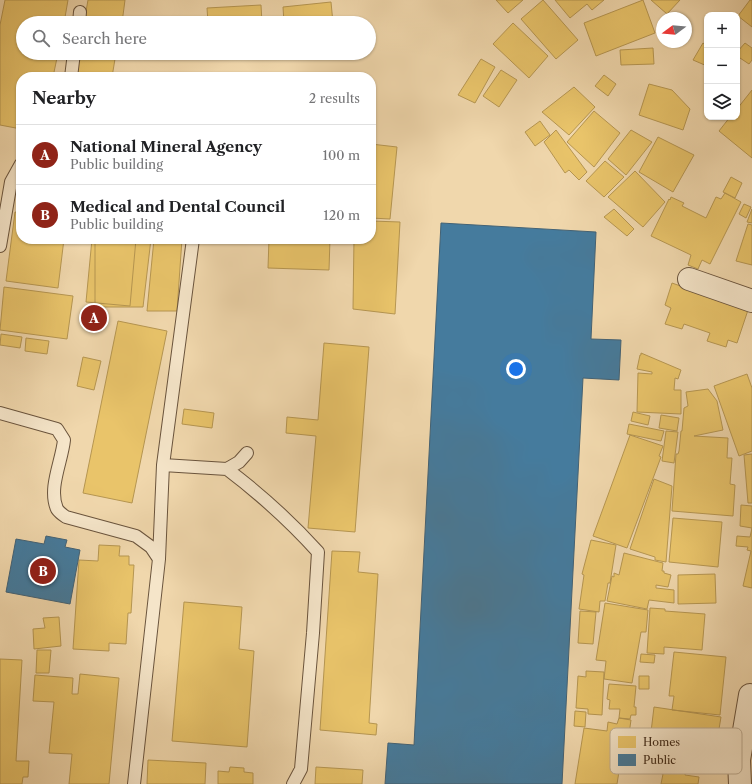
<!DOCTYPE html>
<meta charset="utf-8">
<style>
body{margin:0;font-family:"Libre Caslon Text",serif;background:#f2f2f2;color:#202124}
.controls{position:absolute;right:12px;top:12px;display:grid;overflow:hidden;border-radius:8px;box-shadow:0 1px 3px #0004}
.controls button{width:36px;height:36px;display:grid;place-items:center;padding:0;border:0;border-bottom:1px solid #e0e0e0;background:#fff;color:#202124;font:20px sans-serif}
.compass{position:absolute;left:656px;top:12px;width:36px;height:36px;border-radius:50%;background:#fff;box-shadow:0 1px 3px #0004;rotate:254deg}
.you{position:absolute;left:516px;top:369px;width:14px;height:14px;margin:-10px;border:3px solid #fff;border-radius:50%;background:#1a73e8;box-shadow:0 0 0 6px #1a73e833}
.badge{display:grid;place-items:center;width:26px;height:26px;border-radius:50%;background:#8f2418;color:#fff;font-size:13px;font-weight:700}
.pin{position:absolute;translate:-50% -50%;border:2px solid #fff;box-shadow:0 1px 4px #0006}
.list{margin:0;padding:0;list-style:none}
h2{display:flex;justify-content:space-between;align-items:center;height:52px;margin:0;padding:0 16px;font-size:17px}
h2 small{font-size:13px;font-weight:400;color:#757577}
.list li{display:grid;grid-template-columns:26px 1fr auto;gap:12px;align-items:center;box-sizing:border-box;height:60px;padding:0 16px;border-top:1px solid #e0e0e0}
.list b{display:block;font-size:15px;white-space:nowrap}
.list p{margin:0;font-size:13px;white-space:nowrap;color:#757577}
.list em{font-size:13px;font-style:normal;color:#757577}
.icon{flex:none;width:22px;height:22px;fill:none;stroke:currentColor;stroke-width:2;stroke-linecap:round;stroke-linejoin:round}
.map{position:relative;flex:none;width:752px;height:784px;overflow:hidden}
.search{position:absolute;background:#fff;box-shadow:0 1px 3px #0004;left:16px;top:16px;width:360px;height:44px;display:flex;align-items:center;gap:10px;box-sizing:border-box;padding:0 14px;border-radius:22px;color:#757577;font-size:15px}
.panel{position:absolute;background:#fff;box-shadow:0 1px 3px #0004;left:16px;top:72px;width:360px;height:172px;border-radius:16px}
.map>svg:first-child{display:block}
.homes{fill:#e9c46a;stroke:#b69651}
.public{fill:#457b9d;stroke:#436275}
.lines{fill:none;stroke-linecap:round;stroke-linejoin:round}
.lane-casing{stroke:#6a543d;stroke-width:14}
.street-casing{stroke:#6a543d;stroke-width:24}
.lane{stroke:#f5e5c9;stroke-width:12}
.street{stroke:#f5e5c9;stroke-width:22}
.key{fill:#f5e5c9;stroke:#bead94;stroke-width:1}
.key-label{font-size:11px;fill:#3e2918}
</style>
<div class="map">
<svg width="752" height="784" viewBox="0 0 752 784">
<rect width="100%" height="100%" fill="#f0d7ac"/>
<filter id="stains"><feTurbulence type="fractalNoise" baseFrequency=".005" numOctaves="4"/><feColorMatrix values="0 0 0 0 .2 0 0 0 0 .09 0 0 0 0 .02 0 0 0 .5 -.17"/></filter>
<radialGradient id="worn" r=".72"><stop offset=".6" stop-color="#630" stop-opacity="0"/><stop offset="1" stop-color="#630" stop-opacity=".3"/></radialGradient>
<!-- homes -->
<path class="homes" d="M5,0H68L64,23H23V53H58L53,77H21V129L0,125V25Z
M88,0H125L122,23H84Z
M496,0H523L508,13Z
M543,0L578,40L556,59L521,19Z
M555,0H604L592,10L587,4L570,18Z
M643,0L655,33L596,56L584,23Z
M651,0H680L667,14Z
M750,0H752V27L738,16Z
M331,2L333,23H284L283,7Z
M261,5L262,23H208L207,8Z
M513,23L548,56L529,78L493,44Z
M703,43L707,46V66L693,60Z
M745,43L752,48V60L749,64L737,56V52Z
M653,48L654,64L621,65L620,50Z
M90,53H116L112,77H74L78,54L90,56Z
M481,59L495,67L475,103L458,95Z
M501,70L517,80L499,107L483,96Z
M604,75L616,84L608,96L595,86Z
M649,84L672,90L690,109L683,130L639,115Z
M574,87L595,107L569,135L542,112Z
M752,90V158L719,131L730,117H737V109Z
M594,111L620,133L594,167L567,142Z
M540,121L550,135L535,146L525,132Z
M556,130L587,172L579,180L569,170L565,173L544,142Z
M631,130L652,142L626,175L608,159Z
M658,137L694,155L673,192L639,172Z
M371,144L397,147L390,219L371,218Z
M605,161L624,177L604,197L586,181Z
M635,171L665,202L643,227L608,197Z
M731,177L742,183L735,198L723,192Z
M725,193L741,202L710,264L702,260L698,269L688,265L691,255L651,236L669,199L670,200L671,197L684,203L682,206L706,218L716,197L721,199Z
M744,204L751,207L746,218L739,214Z
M614,209L634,229L627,236L604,217Z
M752,209V223L747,222Z
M15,212L21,213V239H64L58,288L6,281Z
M371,221L400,222L395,314L353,309L354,239H371Z
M748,224L752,225V265L736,261Z
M92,239H136L130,306L86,302Z
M95,239H151L143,307H95Z
M154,239H182L177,311H147Z
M269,239H330L329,270L268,268Z
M672,283L748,310L737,343L728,340L726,347L707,341L710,333L684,324L682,329L665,324L671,308L665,305Z
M4,287L73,296L67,339L0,330Z
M118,321L167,331L132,503L83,493Z
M1,334L22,337L20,348L0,345Z
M26,338L49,341L47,354L25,351Z
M324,343L369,347L355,532L308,528L316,436L286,433L287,417L318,420Z
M641,353L681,370L678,379L675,378L674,390H681V414L637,412L638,373L652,374V372L637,369L640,355H641Z
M83,357L101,361L94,390L77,386Z
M747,374L752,388V451L739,456L714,386Z
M708,389L717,401L723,430L694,436L728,438L727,458H732L730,484L735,485L733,516L672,511L676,454H678L679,451L681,431H682L684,408L688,406L686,392Z
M184,409L214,413L212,428L182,424Z
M633,412L650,416L648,425L631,421Z
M661,415L679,418L677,431L659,428Z
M629,424L664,431L661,441L627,434Z
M666,431L678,432L674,463L662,461Z
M630,435L663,446L659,456L661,457L627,548L593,536Z
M752,454V503H748L744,455Z
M654,479L672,486L666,562L655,560V557L630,549Z
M741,505L752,506V528L740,526Z
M673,518L722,522L718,567L669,562Z
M752,528V588L743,586L751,551L747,550L748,547L736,546L737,536L750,537Z
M591,540L616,545L610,583H608L605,601H600L599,612L579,609L584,575L582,574Z
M99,545L120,546L119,556H129V565H134L131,613H128L126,644L109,643V651L73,649L79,560L98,561Z
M332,551L360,552L358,572L378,574L369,723L377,724L376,735L320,730Z
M624,553L663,563L662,571H664V573L671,575L668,587L656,585V588L674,590V603L649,600L647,609L607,601L612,576L614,577V573L619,575Z
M715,574L716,603L678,604V575Z
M184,602L242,607L239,649L254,651L247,747L172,741Z
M605,603L648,610L646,632H641L632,683L604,679L606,661L596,660Z
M650,608L665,609V611L705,614L702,650L664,647V654L647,653Z
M580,611L596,612L593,644L578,643Z
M59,617L61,646L34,649L33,629L45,628L43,618Z
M37,650H51L49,673H36Z
M674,652L726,657L720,715L672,710L674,696H669Z
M641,654L655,655L654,663L640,662Z
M0,659L22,660L16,761H29L28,777H23L22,784H0Z
M586,671L604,672L602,715L588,714V709L576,708L578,676L586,677Z
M80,674L119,678L109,784H69L72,754L49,753L54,702L33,701L35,675L73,678L72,694H78Z
M639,676H649V689H639Z
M609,684L636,686L634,707H636V715H631L630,719L619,718L620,709H609L610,700L607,699Z
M654,707L721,717L715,753L681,748L683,737L651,732Z
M575,711L586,712L585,727L574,726Z
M619,718L631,720L628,741L624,740L617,784H575L584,728L607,731L608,722L617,724Z
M664,746L689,750L685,775L699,777L698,784H661L663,774L659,773Z
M148,760L206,763L205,784H147Z
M230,767L244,768V772L253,773V784H218V771L229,772Z
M316,767L363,770L362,784H315Z"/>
<!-- public -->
<path class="public" d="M441,223L596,232L591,339L621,340L619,380L583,378L562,784H385L388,743L414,745Z
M46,536L67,540L65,547L80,550L70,604L6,592L16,539L44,544Z"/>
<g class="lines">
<defs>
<path id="lane" d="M79,23L80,12
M71,77L74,53
M0,246L11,182L21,164
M0,413L57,429L64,440C62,461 48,488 57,509C59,512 63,515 66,517L136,536L151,547L159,559
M163,465L193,239
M227,469C260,494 290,521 318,552L313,633L301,769L293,784
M134,784L159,559L163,465L227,469L239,462L247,453"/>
<path id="street" d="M689,279L752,301
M740,784L739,760L750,695"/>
</defs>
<!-- lane casing -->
<use href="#lane" class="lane-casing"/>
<!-- street casing -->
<use href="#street" class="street-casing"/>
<!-- lane -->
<use href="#lane" class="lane"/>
<!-- street -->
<use href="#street" class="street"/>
</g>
<!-- legend -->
<rect x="610" y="728" width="132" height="46" rx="6" class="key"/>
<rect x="618" y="736" width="18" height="12" fill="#e9c46a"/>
<rect x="618" y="754" width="18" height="12" fill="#457b9d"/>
<g class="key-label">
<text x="643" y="746">Homes</text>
<text x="643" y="764">Public</text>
</g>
<rect width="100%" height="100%" filter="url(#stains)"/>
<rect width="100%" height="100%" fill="url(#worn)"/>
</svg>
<div class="controls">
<button>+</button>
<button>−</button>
<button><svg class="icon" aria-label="layers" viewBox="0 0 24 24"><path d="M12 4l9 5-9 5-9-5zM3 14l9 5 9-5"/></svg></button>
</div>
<svg class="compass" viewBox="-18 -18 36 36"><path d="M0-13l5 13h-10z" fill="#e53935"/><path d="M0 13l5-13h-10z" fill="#757577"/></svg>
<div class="you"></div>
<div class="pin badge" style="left:94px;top:318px">A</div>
<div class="pin badge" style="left:43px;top:571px">B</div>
<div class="search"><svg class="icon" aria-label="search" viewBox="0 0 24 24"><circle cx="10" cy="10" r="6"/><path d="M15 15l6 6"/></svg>Search here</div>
<section class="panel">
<h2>Nearby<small>2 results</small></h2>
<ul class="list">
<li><span class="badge">A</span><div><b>National Mineral Agency</b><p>Public building</p></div><em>100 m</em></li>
<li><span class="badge">B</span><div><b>Medical and Dental Council</b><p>Public building</p></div><em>120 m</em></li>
</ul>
</section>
</div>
